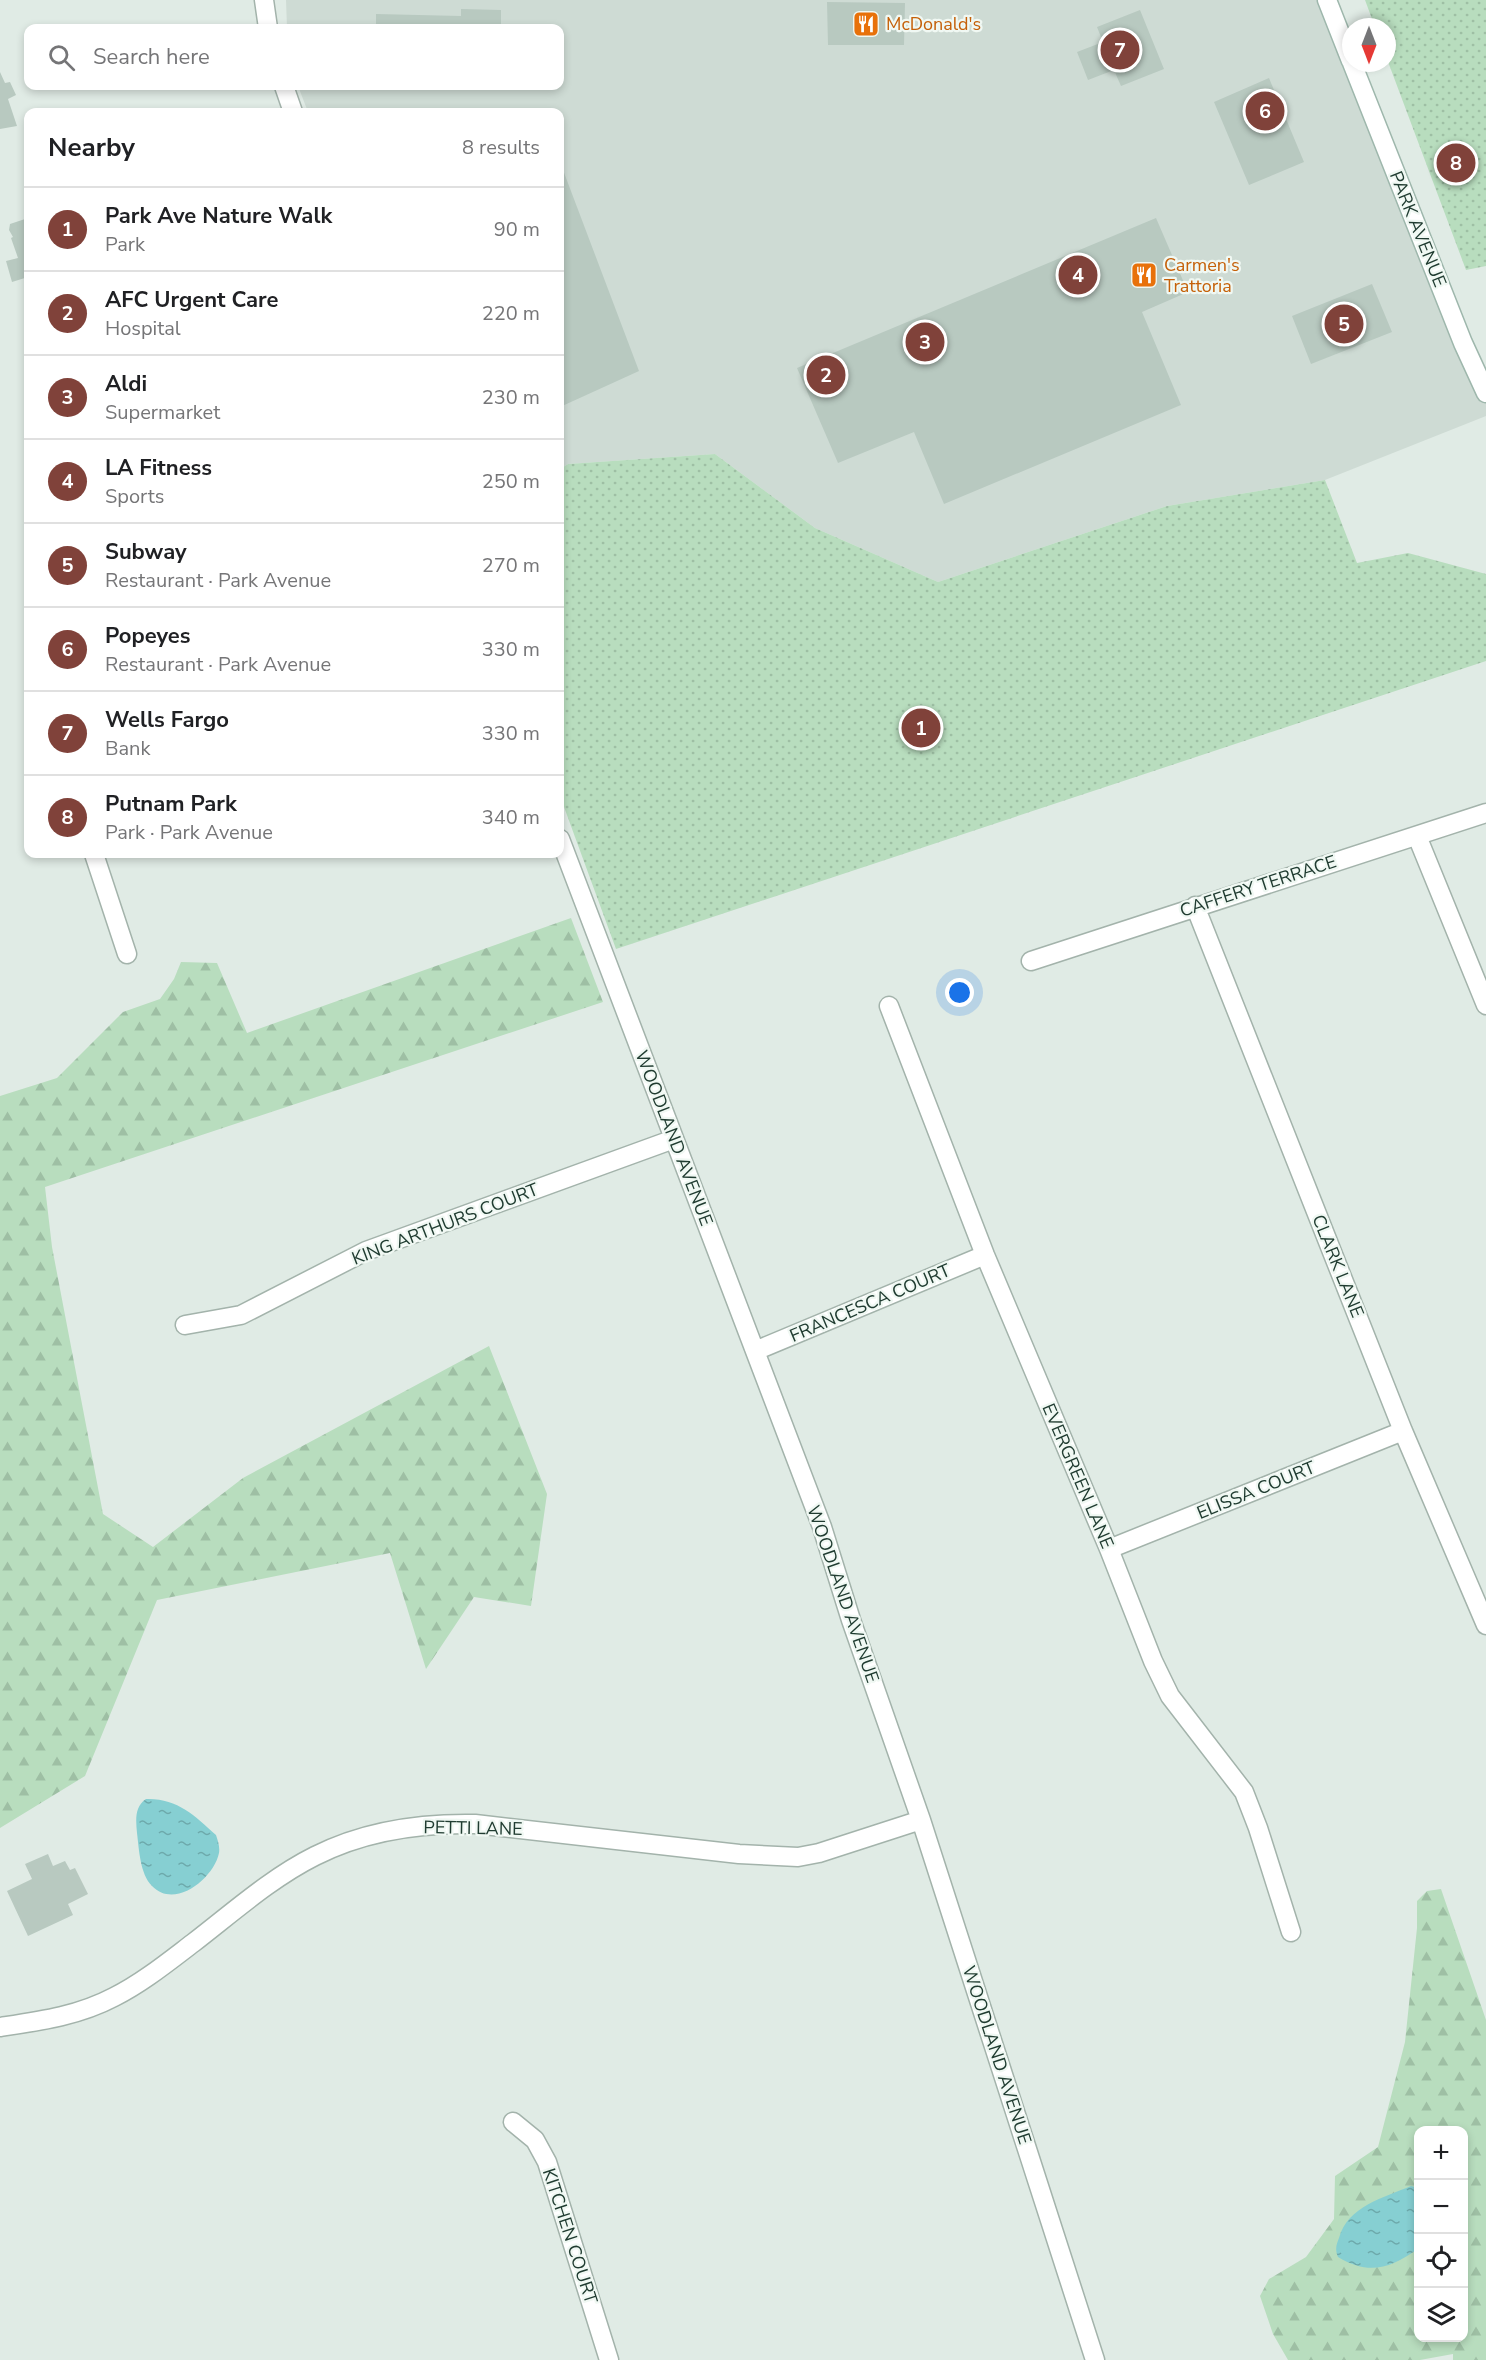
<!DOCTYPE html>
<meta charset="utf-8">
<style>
body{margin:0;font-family:"Nunito Sans",sans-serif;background:#f6f6f6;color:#202124}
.controls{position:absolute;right:18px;bottom:18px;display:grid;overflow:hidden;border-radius:12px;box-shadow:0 3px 9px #0003}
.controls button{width:54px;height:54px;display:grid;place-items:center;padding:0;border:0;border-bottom:2px solid #e0e0e0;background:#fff;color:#202124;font:30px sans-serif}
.compass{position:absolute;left:1342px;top:18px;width:54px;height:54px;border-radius:50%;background:#fff;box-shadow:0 3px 9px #0003;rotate:180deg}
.you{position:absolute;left:960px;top:993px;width:21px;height:21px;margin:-15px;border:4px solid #fff;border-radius:50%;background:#1a73e8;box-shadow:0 0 0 9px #1a73e833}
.badge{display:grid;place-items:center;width:39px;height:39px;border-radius:50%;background:#80423a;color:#fff;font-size:20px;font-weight:700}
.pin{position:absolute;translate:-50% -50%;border:3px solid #fff;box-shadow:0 2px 6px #0006}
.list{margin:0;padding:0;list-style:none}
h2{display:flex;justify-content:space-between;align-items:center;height:78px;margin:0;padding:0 24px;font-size:26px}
h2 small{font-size:20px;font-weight:400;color:#757577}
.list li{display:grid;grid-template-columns:39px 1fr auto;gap:18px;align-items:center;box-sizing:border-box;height:84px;padding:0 24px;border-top:2px solid #e0e0e0}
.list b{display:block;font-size:22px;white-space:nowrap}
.list p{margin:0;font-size:20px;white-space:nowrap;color:#757577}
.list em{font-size:20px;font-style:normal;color:#757577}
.icon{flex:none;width:33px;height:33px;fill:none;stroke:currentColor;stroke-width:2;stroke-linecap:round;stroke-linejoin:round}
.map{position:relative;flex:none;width:1486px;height:2360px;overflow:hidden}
.search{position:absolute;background:#fff;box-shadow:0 3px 9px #0003;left:24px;top:24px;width:540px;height:66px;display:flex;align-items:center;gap:15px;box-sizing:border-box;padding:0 21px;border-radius:12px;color:#757577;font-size:22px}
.panel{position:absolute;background:#fff;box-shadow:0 3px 9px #0003;left:24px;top:108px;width:540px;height:750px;border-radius:12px}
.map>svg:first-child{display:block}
.built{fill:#cedbd4}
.forest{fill:url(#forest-firs);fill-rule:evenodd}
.park{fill:url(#park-dots)}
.water{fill:url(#water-ripples)}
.building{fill:#b8c9c0}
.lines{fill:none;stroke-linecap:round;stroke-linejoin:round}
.street-casing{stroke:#a3b3ab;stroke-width:21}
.secondary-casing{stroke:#9eb7ac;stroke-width:21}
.street{stroke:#fff;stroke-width:18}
.secondary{stroke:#fff;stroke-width:18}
.labels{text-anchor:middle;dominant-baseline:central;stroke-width:4.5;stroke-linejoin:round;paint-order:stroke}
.food-label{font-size:18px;fill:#c56008;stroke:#f0f8f3;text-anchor:start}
.street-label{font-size:18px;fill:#203c31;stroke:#f0f8f3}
</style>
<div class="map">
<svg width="1486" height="2360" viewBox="0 0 1486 2360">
<defs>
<pattern id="forest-firs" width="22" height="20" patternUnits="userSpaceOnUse" patternTransform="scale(1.5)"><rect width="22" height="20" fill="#b8ddbe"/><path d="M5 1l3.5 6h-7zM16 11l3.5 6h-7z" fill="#9ebfa4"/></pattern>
<pattern id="park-dots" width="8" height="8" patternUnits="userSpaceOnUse" patternTransform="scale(1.5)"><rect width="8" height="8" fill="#b8ddbe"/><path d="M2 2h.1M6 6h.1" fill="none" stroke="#9ebfa4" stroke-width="1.8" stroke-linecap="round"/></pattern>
<pattern id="water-ripples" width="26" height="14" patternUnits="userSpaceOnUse" patternTransform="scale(1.5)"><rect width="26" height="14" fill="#86cfd2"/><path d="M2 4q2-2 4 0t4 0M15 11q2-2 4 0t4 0" fill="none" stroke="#6da9ab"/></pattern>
</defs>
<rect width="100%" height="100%" fill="#e0ebe5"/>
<!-- built -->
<path class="built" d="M286,0H1327L1486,393V416L1325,480L1167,506L938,582L815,528L715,454L568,464L560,469V112H308L298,86H560V28H287Z"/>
<!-- forest -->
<path class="forest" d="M571,918L603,1002L45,1187L52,1247L103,1514L153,1547L243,1478L489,1346L547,1494L531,1606L474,1597L426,1669L390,1553L157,1600L85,1776L0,1828V1096L57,1078L123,1012L160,999L174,979L181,962L217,963L247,1033Z
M1441,1889L1486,2020V2360H1453V2354L1420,2360H1288L1273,2334L1260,2296L1269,2279L1306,2257L1334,2219L1335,2176L1378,2147L1405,2042L1417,1928V1901L1427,1891ZM1418,2130H1464V2338H1418Z"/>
<!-- park -->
<path class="park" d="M1365,0H1486V266L1466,270L1387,59V27H1375Z
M715,454L815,528L938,582L1167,506L1325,480L1357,563L1408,553L1486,574V661L616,949L560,796V469L568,464Z"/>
<!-- water -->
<path class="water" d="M146,1799C177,1798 194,1815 216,1835C218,1841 220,1847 219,1853C214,1878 175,1910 152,1886C140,1874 139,1849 137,1833C136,1821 134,1807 146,1799Z
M1411,2186L1418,2188V2249C1390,2268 1370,2276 1338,2257C1335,2250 1336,2245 1339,2238C1348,2206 1383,2198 1411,2186Z"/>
<!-- building -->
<path class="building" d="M827,2L905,3L904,45H828Z
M461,9L501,10V28H376V14L461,16Z
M1140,10L1164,69L1121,86L1114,70L1088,80L1077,52L1103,42L1097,27Z
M0,72L5,83L10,82L16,95L8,99L17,126L0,129Z
M1269,78L1304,162L1249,185L1214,102Z
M560,162L639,371L560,407Z
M28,218V277L12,282L6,261L18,258L11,238L13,237L9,230L10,224Z
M1156,218L1188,292L1142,312L1181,405L944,504L914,432L838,463L797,368Z
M1372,284L1392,332L1311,364L1292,316Z
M48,1854L53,1866L65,1861L70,1870L75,1868L88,1894L68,1904L73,1915L28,1936L7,1891L32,1879L25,1864Z"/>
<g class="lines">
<defs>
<path id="street" d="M264,0L268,28
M284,86L293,112
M1417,836L1486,1005
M560,839L822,1527L851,1620L921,1820L1095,2360
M94,854L127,954
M1195,906L1403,1431L1486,1625
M1031,961L1486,813
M889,1006L985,1255L1109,1549L1153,1661L1170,1696L1244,1792L1258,1828L1291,1932
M185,1325L241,1315L366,1251L674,1139
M755,1351L985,1255
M1109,1549L1403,1431
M0,2027C40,2021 78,2016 114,1997C142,1983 168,1962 193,1943C232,1913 271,1878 315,1856C364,1831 421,1823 475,1824L739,1854L798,1857L819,1853L921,1820
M513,2122L535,2140L547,2162L609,2360"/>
<path id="secondary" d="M1327,0L1351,61
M1352,63L1463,343L1486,393"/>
</defs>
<!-- street casing -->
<use href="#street" class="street-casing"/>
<!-- secondary casing -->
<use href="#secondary" class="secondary-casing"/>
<!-- street -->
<use href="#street" class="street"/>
<!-- secondary -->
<use href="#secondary" class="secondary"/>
</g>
<!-- icons -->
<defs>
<symbol id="restaurant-square" viewBox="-11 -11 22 22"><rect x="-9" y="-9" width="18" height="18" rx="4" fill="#e8710a" stroke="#f0f8f3"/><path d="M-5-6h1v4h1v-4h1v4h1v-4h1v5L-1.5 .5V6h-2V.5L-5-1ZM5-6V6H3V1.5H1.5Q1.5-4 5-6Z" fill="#fff"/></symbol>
</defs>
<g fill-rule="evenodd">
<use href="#restaurant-square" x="851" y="9" width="30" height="30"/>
<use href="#restaurant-square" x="1129" y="260" width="30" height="30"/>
</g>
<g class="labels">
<!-- food labels -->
<g class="food-label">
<text x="886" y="24">McDonald's</text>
<text x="1164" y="265">Carmen's<tspan x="1164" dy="21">Trattoria</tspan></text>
</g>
<!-- street labels -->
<g class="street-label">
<text transform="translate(1418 229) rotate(68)">PARK AVENUE</text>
<text transform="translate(1258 886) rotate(-18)">CAFFERY TERRACE</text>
<text transform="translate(674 1138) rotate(69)">WOODLAND AVENUE</text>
<text transform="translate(445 1224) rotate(-21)">KING ARTHURS COURT</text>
<text transform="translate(1338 1266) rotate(68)">CLARK LANE</text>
<text transform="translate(870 1303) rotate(-23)">FRANCESCA COURT</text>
<text transform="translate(1078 1476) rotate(67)">EVERGREEN LANE</text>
<text transform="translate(1256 1490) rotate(-22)">ELISSA COURT</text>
<text transform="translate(843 1594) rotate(71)">WOODLAND AVENUE</text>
<text transform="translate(473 1828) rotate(1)">PETTI LANE</text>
<text transform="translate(997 2055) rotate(72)">WOODLAND AVENUE</text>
<text transform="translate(570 2236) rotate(72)">KITCHEN COURT</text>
</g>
</g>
</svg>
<div class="controls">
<button>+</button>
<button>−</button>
<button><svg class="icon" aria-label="locate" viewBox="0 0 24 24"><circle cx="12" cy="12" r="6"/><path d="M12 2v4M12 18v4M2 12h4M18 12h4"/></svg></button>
<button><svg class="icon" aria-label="layers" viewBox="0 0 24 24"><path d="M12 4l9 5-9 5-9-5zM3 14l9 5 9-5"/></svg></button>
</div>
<svg class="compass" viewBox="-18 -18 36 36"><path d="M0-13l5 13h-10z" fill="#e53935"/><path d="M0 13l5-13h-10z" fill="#757577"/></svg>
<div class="you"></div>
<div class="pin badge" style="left:921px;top:728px">1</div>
<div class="pin badge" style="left:826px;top:375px">2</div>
<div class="pin badge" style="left:925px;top:342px">3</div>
<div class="pin badge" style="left:1078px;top:275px">4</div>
<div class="pin badge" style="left:1344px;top:324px">5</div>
<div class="pin badge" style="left:1265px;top:111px">6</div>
<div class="pin badge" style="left:1120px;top:50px">7</div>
<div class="pin badge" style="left:1456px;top:163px">8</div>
<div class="search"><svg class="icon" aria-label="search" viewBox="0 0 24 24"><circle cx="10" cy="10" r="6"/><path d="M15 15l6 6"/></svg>Search here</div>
<section class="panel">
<h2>Nearby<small>8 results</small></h2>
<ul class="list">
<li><span class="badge">1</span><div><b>Park Ave Nature Walk</b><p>Park</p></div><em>90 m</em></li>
<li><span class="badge">2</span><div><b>AFC Urgent Care</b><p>Hospital</p></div><em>220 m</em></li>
<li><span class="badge">3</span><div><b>Aldi</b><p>Supermarket</p></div><em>230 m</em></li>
<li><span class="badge">4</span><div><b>LA Fitness</b><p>Sports</p></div><em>250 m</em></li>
<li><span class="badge">5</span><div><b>Subway</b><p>Restaurant · Park Avenue</p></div><em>270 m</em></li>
<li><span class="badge">6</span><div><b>Popeyes</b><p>Restaurant · Park Avenue</p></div><em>330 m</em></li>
<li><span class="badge">7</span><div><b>Wells Fargo</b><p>Bank</p></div><em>330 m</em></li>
<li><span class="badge">8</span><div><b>Putnam Park</b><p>Park · Park Avenue</p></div><em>340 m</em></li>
</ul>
</section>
</div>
